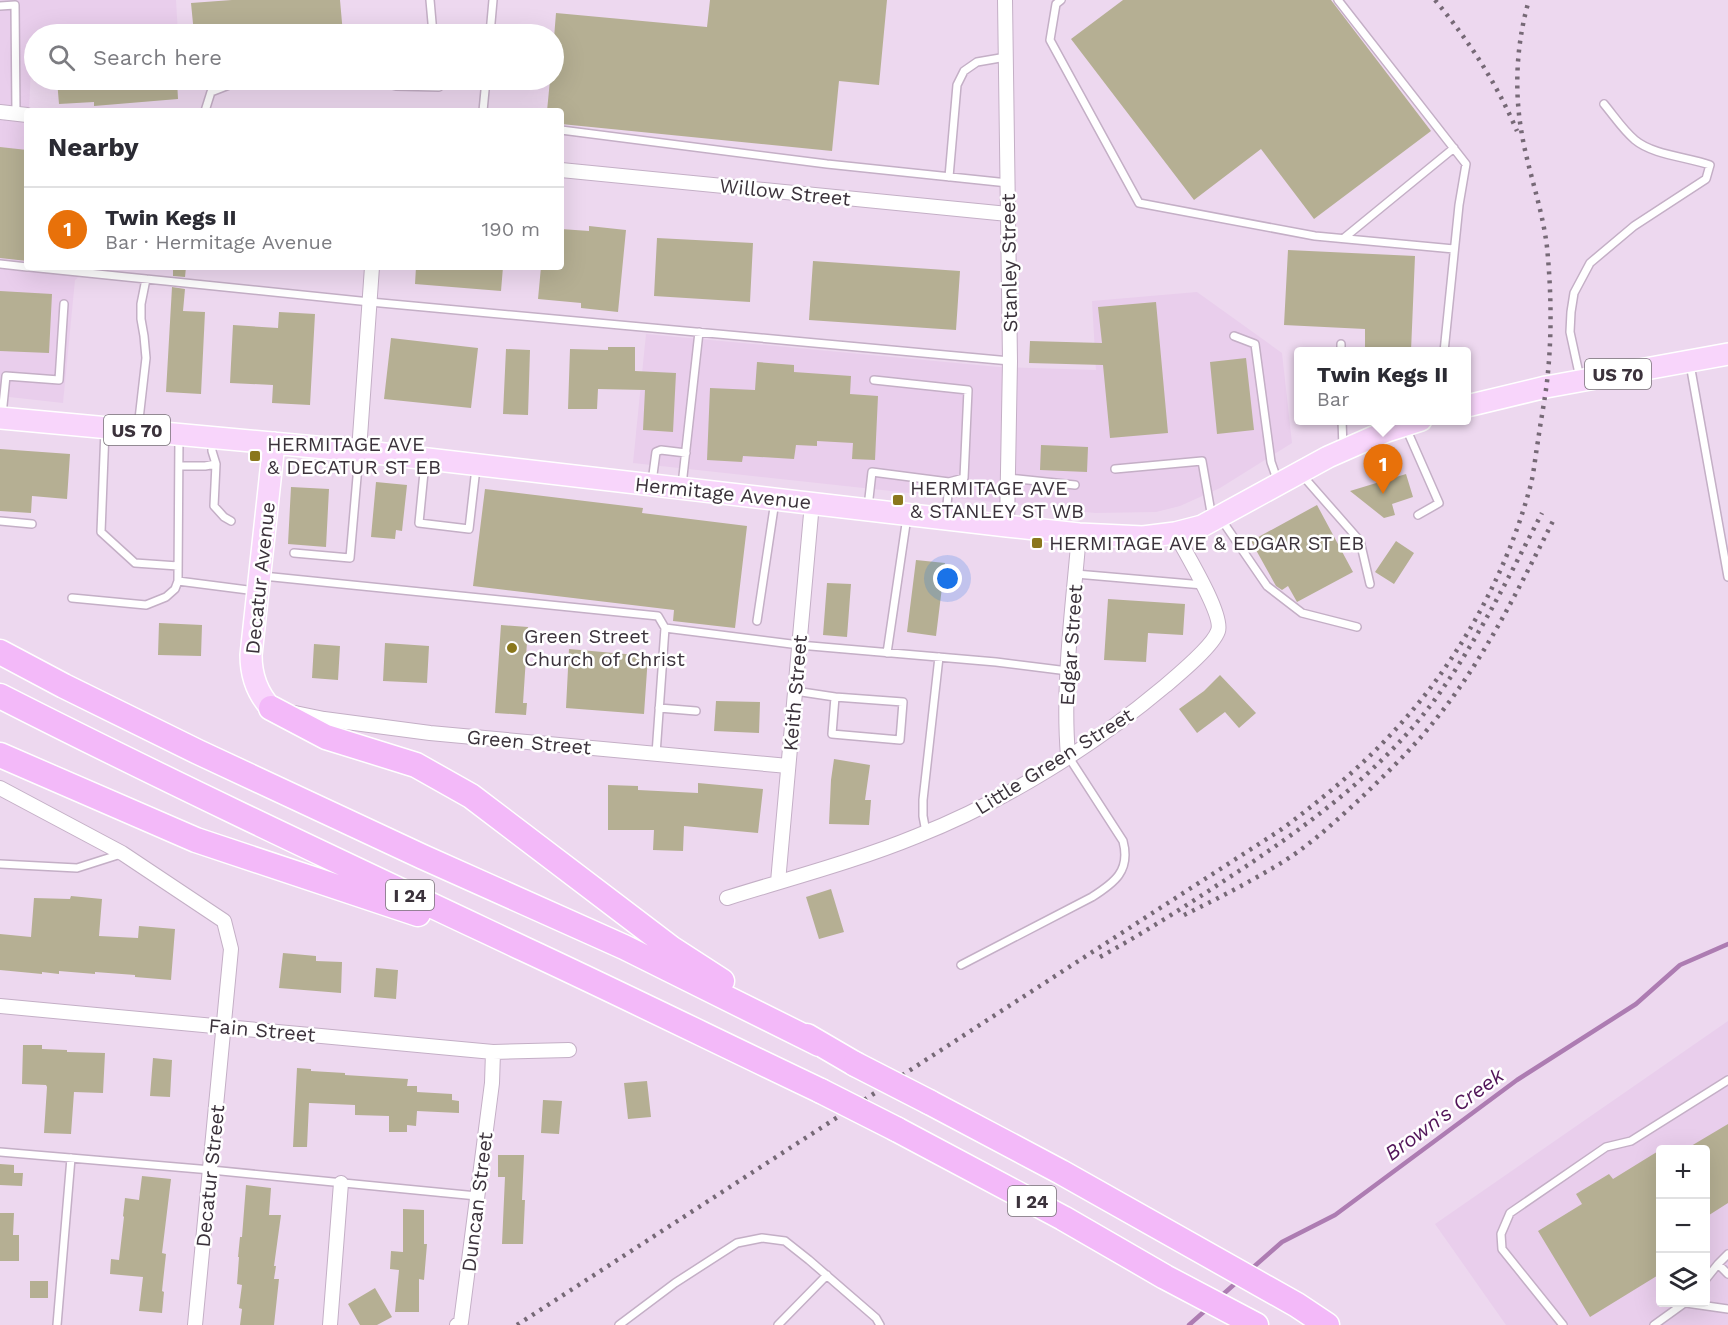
<!DOCTYPE html>
<meta charset="utf-8">
<style>
body{margin:0;font-family:"Work Sans",sans-serif;background:#f2f2f3;color:#2b2b33}
.controls{position:absolute;right:18px;bottom:18px;display:grid;overflow:hidden;border-radius:6px;box-shadow:0 6px 24px #0002}
.controls button{width:54px;height:54px;display:grid;place-items:center;padding:0;border:0;border-bottom:2px solid #e1e1e2;background:#fff;color:#2b2b33;font:30px sans-serif}
.you{position:absolute;left:948px;top:579px;width:21px;height:21px;margin:-15px;border:4px solid #fff;border-radius:50%;background:#1a73e8;box-shadow:0 0 0 9px #1a73e833}
.badge{display:grid;place-items:center;width:39px;height:39px;border-radius:50%;background:#7c3aed;color:#fff;font-size:20px;font-weight:700}
.pin{position:absolute;translate:-50% -50px;filter:drop-shadow(0 2px 3px #0008)}
.pin::after{content:'';position:absolute;top:32px;width:21px;height:18px;background:inherit;clip-path:polygon(0 0,100% 0,50% 100%)}
.popup{position:absolute;left:1294px;top:347px;width:177px;height:78px;box-sizing:border-box;display:grid;place-content:center;border-radius:6px;background:#fff;filter:drop-shadow(0 2px 4px #0005);font-size:20px;white-space:nowrap;color:#7c7c81}
.popup b{font-size:22px;color:#2b2b33}
.popup::after{content:'';position:absolute;left:50%;top:100%;margin-left:-12px;border:12px solid transparent;border-top-color:#fff}
.list{margin:0;padding:0;list-style:none}
h2{display:flex;justify-content:space-between;align-items:center;height:78px;margin:0;padding:0 24px;font-size:26px}
h2 small{font-size:20px;font-weight:400;color:#7c7c81}
.list li{display:grid;grid-template-columns:39px 1fr auto;gap:18px;align-items:center;box-sizing:border-box;height:84px;padding:0 24px;border-top:2px solid #e1e1e2}
.list b{display:block;font-size:22px;white-space:nowrap}
.list p{margin:0;font-size:20px;white-space:nowrap;color:#7c7c81}
.list em{font-size:20px;font-style:normal;color:#7c7c81}
.icon{flex:none;width:33px;height:33px;fill:none;stroke:currentColor;stroke-width:2;stroke-linecap:round;stroke-linejoin:round}
.map{position:relative;flex:none;width:1728px;height:1325px;overflow:hidden}
.search{position:absolute;background:#fff;box-shadow:0 6px 24px #0002;left:24px;top:24px;width:540px;height:66px;display:flex;align-items:center;gap:15px;box-sizing:border-box;padding:0 21px;border-radius:33px;color:#7c7c81;font-size:22px}
.panel{position:absolute;background:#fff;box-shadow:0 6px 24px #0002;left:24px;top:108px;width:540px;height:162px;border-radius:6px}
.map>svg:first-child{display:block}
.built{fill:#e9ceec;fill-rule:evenodd}
.lines{fill:none;stroke-linecap:round;stroke-linejoin:round}
.stream{stroke:#ad7cb2;stroke-width:4.5}
.building{fill:#b5af93}
.service-casing{stroke:#c4afc6;stroke-width:10}
.minor-casing{stroke:#c4afc6;stroke-width:16}
.primary-casing{stroke:#fff;stroke-width:24}
.motorway-casing{stroke:#fff;stroke-width:27}
.service{stroke:#fff;stroke-width:7}
.minor{stroke:#fff;stroke-width:14}
.primary{stroke:#f8d5fb;stroke-width:21}
.motorway{stroke:#f3b9f9;stroke-width:24}
.rail{stroke:#766976;stroke-width:4.5;stroke-dasharray:3 6;stroke-linecap:butt}
.motorway-bridge-casing{stroke:#fff;stroke-width:27;stroke-linecap:butt}
.motorway-bridge{stroke:#f3b9f9;stroke-width:24}
.poi-dot{fill:#8a771c;stroke:#fff;stroke-width:2}
.labels{text-anchor:middle;dominant-baseline:central;stroke-width:5;stroke-linejoin:round;paint-order:stroke}
.shield{fill:#fff;stroke:#767076;stroke-width:1.5}
.shield-label{font-size:18px;font-weight:bold;fill:#3b323b}
.street-label{font-size:20px;fill:#3b323b;stroke:#fff}
.poi-label{font-size:20px;fill:#3b323b;stroke:#fff;text-anchor:start}
.water-label{font-size:21px;font-style:italic;fill:#521559;stroke:#fff}
</style>
<div class="map">
<svg width="1728" height="1325" viewBox="0 0 1728 1325">
<rect width="100%" height="100%" fill="#edd8ef"/>
<!-- built -->
<path class="built" d="M0,0H176L178,34H34V67L31,68L29,111H27V267H92L75,280L63,403L0,396Z
M1197,292L1282,353L1292,443L1220,488L1180,506L1156,512L1095,513L633,463L646,334L999,367L1096,370L1092,301Z
M1728,1021V1325H1506L1435,1224ZM1660,1150H1706V1302H1660Z"/>
<g class="lines">
<!-- stream -->
<path class="stream" d="M1249,1271L1282,1242L1335,1215L1517,1080L1636,1004L1680,965L1728,944
M1220,1297L1238,1281
M1189,1325L1207,1309"/>
</g>
<!-- building -->
<path class="building" d="M232,0H340L343,34H194L191,3Z
M710,0H887L879,85L839,81L832,151L561,124V111H547L550,80H554V38L556,13L707,27Z
M1123,0H1331L1431,131L1314,219L1261,149L1194,200L1071,39Z
M57,80H177L178,99L94,106V102L59,104Z
M0,147L27,150V261L0,258Z
M589,226L626,230L618,312L581,308V303L538,299L541,267H561V229L589,231Z
M657,238L753,243L750,302L654,296Z
M1288,250L1415,256L1411,351H1365V329L1284,325Z
M813,261L960,271L956,330L809,320Z
M173,267H186L185,277L173,276Z
M416,267H503L501,291L415,284Z
M172,287L185,289L183,311L205,312L201,394L166,392Z
M0,291L52,294L49,353L0,351Z
M1156,302L1168,433L1110,438L1103,365L1029,363L1030,341L1102,343L1098,307Z
M279,312L315,314L310,405L272,403L273,385L230,383L233,325L278,328Z
M391,338L478,348L471,408L384,399Z
M608,347H635V371L676,373L673,432L643,430L645,390L598,389L597,409H568L570,349L608,350Z
M506,349L530,350L528,415L503,414Z
M1246,358L1254,430L1217,434L1210,362Z
M757,362L794,365V372L851,376L850,394L878,396L875,460L852,459L853,443L817,441V446L796,445L794,459L743,456L742,462L707,460L710,388L755,390Z
M1041,445L1088,447L1087,472L1040,470Z
M0,449L70,454L67,499L32,496L31,513L0,511Z
M1406,474L1413,497L1392,504L1395,515L1384,518L1350,491Z
M376,482L407,485L402,531L396,530L395,539L371,537Z
M291,487L329,489L326,547L288,544Z
M485,489L643,508L642,513L747,526L735,628L673,621L674,610L473,586Z
M1317,505L1353,572L1297,602L1288,586L1282,590L1276,586L1251,541Z
M1396,541L1414,553L1394,584L1375,572Z
M916,560L945,563L936,636L907,632Z
M827,583L851,584L847,637L823,635Z
M1108,599L1185,604L1183,635L1148,633L1146,662L1104,660Z
M159,623L202,625L201,656L158,655Z
M501,625L528,627L523,703H527L526,715L495,713Z
M385,643L429,646L427,683L383,681Z
M314,644L340,646L338,680L312,678Z
M569,649L648,656L644,714L566,708Z
M1220,675L1256,713L1239,728L1225,712L1197,733L1179,709L1204,691Z
M716,701L760,702L759,733L714,731Z
M834,759L870,765L865,800H871L869,825L829,824L831,780Z
M698,783L763,789L758,833L684,826L683,851L653,850L654,830H608V785L638,786V790L698,793Z
M831,889L844,932L819,939L806,897Z
M71,896L102,899L99,936L138,938L139,926L175,929L171,980L135,977V975L95,972V974L59,971V974L42,972V974L0,970V934L31,937L34,898L70,899Z
M283,953L316,956V961L342,962L341,993L279,988Z
M376,968L398,970L396,999L374,997Z
M23,1045H42V1049L67,1050V1052L105,1053L103,1093L74,1092L71,1134L44,1133L47,1087L46,1085L22,1084Z
M153,1058L172,1060L170,1097L150,1096Z
M297,1068L311,1069V1071L345,1073V1075L408,1079L407,1086H417V1092L452,1094V1100L459,1101V1113L417,1111L416,1126L407,1125V1132H389V1116L355,1115V1105L309,1103L307,1147H293Z
M647,1081L651,1117L628,1119L624,1083Z
M543,1100L562,1101L559,1134L541,1133Z
M1728,1124V1203L1706,1217V1149H1686Z
M1660,1150V1274L1590,1317L1538,1231L1582,1204L1576,1194L1609,1174L1613,1179Z
M498,1155H524L522,1200H525L523,1244H502L505,1177H498Z
M0,1164L14,1165V1173H23L22,1186L0,1185Z
M142,1176L171,1179L162,1253L166,1254L162,1291L164,1292L162,1313L139,1311L143,1277L110,1274L111,1259L119,1260L124,1217L123,1216L125,1198L139,1200Z
M246,1185L271,1188L269,1215H281L274,1266H276L274,1279H279L274,1325H240L242,1309L239,1308L242,1285L237,1284L239,1257H238L240,1237H242Z
M403,1209L424,1210V1244H427L424,1280L419,1279V1312H395L399,1270L390,1269L391,1251L403,1252Z
M0,1213H14L13,1235H19V1261H0Z
M30,1281H48V1298H30Z
M375,1288L392,1317L377,1325H360L348,1304Z"/>
<g class="lines">
<defs>
<path id="service" d="M430,0L433,34
M1061,0L1056,4L1050,40L1139,203L1315,236L1454,249
M1338,0L1466,164L1459,205L1444,352
M0,6L15,5L16,113
M490,34L493,0
M372,80L396,86L439,87L438,80
M205,111L211,92L229,85L286,80
M483,111L486,80
M561,130L827,164L1008,183
M949,177L957,85L964,71L977,62L1006,57
M1344,238L1454,148
M0,264L27,267
M29,267L370,302L1010,361
M1234,336L1255,344L1271,462L1278,482
M1341,344V352
M1690,364L1728,577
M1580,378L1570,332L1571,312L1574,293L1590,263L1634,226L1706,179L1710,165C1687,157 1653,155 1635,140C1623,130 1614,116 1604,104
M874,380L968,390L964,478L949,482
M2,415L6,376L59,380L64,304
M1342,420L1343,448
M138,428L146,358L144,336L141,319V304L146,279
M1406,428L1439,503L1418,515
M105,430L101,532L135,563L178,566
M212,440V451L216,464L214,506L224,517L231,521
M425,462L419,523L469,529L476,468
M179,466H205L216,464
M1115,469L1202,461L1212,518
M1302,475L1360,541L1370,584
M1008,478L1075,485
M652,482L656,452L661,450L686,453
M682,485L699,332
M868,507L872,472L949,482L946,517
M1221,519L1267,586L1302,613L1357,627
M0,521L32,524
M294,553L350,558L359,454
M1076,574L1203,585
M263,576L658,616L665,628L799,645L996,662L1068,671
M178,581L256,591
M72,598L146,605L166,597L175,589L178,581L179,437
M757,621L775,501
M887,653L907,517
M795,691L835,697L832,734L900,740L903,702L835,697
M659,708L696,711
M656,754L665,628
M926,832L923,816V800L939,657
M0,864L77,868L121,854
M961,965L1092,897C1114,883 1131,871 1123,841L1068,756
M0,1152L211,1170L477,1196
M1718,1264L1728,1274
M1706,1279L1718,1264L1728,1254
M1686,1303L1728,1309
M57,1325L71,1158
M619,1325L675,1283L737,1243L762,1238L785,1241L809,1260L876,1318L880,1325
M778,1325L827,1275
M1563,1325L1502,1249L1501,1234L1510,1213L1606,1147L1631,1141L1728,1080
M1654,1325L1686,1302"/>
<path id="minor" d="M1005,0L1010,361L1007,526
M0,112L27,115
M561,170L1008,214
M359,451L372,267
M295,713L324,719L430,733L788,766
M1068,756C1062,683 1073,608 1079,534
M0,788L122,853L224,921L231,949L195,1325
M778,882L812,503
M727,898C791,878 856,861 917,836C1002,803 1095,745 1165,686C1178,675 1213,646 1218,631C1224,615 1184,550 1175,533
M0,1006L493,1052L492,1083L461,1322L457,1325
M493,1052L569,1050
M330,1325L341,1183"/>
<path id="primary" d="M1467,406L1546,387L1728,354
M0,418L359,451L1007,526L1079,534L1143,537L1175,533L1202,526L1328,457L1387,431L1421,420
M271,708C257,693 251,676 251,655L274,443"/>
<path id="motorway" d="M0,652L64,686L198,752L423,857L624,947L819,1044
M0,696C173,784 348,866 524,949C623,995 722,1044 821,1091
M271,708L326,737L416,765L471,796L671,948L722,981
M0,755L196,840L418,914
M807,1036L855,1064
M929,1102L1061,1172L1297,1305L1327,1325
M896,1129L1063,1218L1165,1277L1256,1325"/>
</defs>
<!-- service casing -->
<use href="#service" class="service-casing"/>
<!-- minor casing -->
<use href="#minor" class="minor-casing"/>
<!-- primary casing -->
<use href="#primary" class="primary-casing"/>
<!-- motorway casing -->
<use href="#motorway" class="motorway-casing"/>
<!-- service -->
<use href="#service" class="service"/>
<!-- minor -->
<use href="#minor" class="minor"/>
<!-- primary -->
<use href="#primary" class="primary"/>
<!-- motorway -->
<use href="#motorway" class="motorway"/>
<!-- rail -->
<path class="rail" d="M1435,0C1469,41 1496,82 1517,131
M1184,915C1215,900 1246,884 1276,866C1307,848 1335,822 1361,798C1387,773 1414,747 1436,719C1485,658 1519,588 1554,519
M1100,957C1140,935 1178,911 1216,886C1296,834 1379,776 1436,698C1478,640 1509,576 1542,513
M517,1325L1282,829C1322,799 1360,768 1394,731C1456,665 1505,578 1529,491C1534,475 1535,457 1538,441C1541,418 1546,395 1548,372C1552,330 1551,288 1547,247C1542,206 1527,168 1521,129C1514,86 1517,41 1529,0"/>
<defs>
<path id="motorway-bridge" d="M855,1064L929,1102
M821,1091L896,1129"/>
</defs>
<!-- motorway-bridge casing -->
<use href="#motorway-bridge" class="motorway-bridge-casing"/>
<!-- motorway-bridge -->
<use href="#motorway-bridge" class="motorway-bridge"/>
</g>
<!-- markers -->
<g class="poi-dot">
<rect x="249" y="450" width="12" height="12" rx="3"/>
<rect x="892" y="494" width="12" height="12" rx="3"/>
<rect x="1031" y="537" width="12" height="12" rx="3"/>
<circle cx="512" cy="648" r="6"/>
</g>
<g class="labels">
<!-- shield labels -->
<g class="shield">
<rect x="1585" y="359" width="66" height="30" rx="4.5"/>
<rect x="104" y="415" width="66" height="30" rx="4.5"/>
<rect x="386" y="880" width="48" height="30" rx="4.5"/>
<rect x="1008" y="1186" width="48" height="30" rx="4.5"/>
</g>
<g class="shield-label">
<text x="1618" y="374">US 70</text>
<text x="137" y="430">US 70</text>
<text x="410" y="895">I 24</text>
<text x="1032" y="1201">I 24</text>
</g>
<!-- street labels -->
<g class="street-label">
<text transform="translate(785 192) rotate(6)">Willow Street</text>
<text transform="translate(1009 263) rotate(-91)">Stanley Street</text>
<text transform="translate(723 493) rotate(6)">Hermitage Avenue</text>
<text transform="translate(260 578) rotate(-84)">Decatur Avenue</text>
<text transform="translate(1071 645) rotate(-86)">Edgar Street</text>
<text transform="translate(795 693) rotate(-85)">Keith Street</text>
<text transform="translate(529 742) rotate(5)">Green Street</text>
<text transform="translate(1054 761) rotate(-32)">Little Green Street</text>
<text transform="translate(262 1030) rotate(5)">Fain Street</text>
<text transform="translate(210 1176) rotate(-84)">Decatur Street</text>
<text transform="translate(477 1202) rotate(-83)">Duncan Street</text>
</g>
<!-- poi labels -->
<g class="poi-label">
<text x="267" y="444">HERMITAGE AVE<tspan x="267" dy="23">&amp; DECATUR ST EB</tspan></text>
<text x="910" y="488">HERMITAGE AVE<tspan x="910" dy="23">&amp; STANLEY ST WB</tspan></text>
<text x="1049" y="543">HERMITAGE AVE &amp; EDGAR ST EB</text>
<text x="524" y="636">Green Street<tspan x="524" dy="23">Church of Christ</tspan></text>
</g>
<!-- water labels -->
<g class="water-label">
<text transform="translate(1444 1114) rotate(-36)">Brown's Creek</text>
</g>
</g>
</svg>
<div class="controls">
<button>+</button>
<button>−</button>
<button><svg class="icon" aria-label="layers" viewBox="0 0 24 24"><path d="M12 4l9 5-9 5-9-5zM3 14l9 5 9-5"/></svg></button>
</div>
<div class="you"></div>
<div class="pin badge" style="left:1383px;top:494px;background:#e8710a">1</div>
<div class="popup"><b>Twin Kegs II</b>Bar</div>
<div class="search"><svg class="icon" aria-label="search" viewBox="0 0 24 24"><circle cx="10" cy="10" r="6"/><path d="M15 15l6 6"/></svg>Search here</div>
<section class="panel">
<h2>Nearby<small></small></h2>
<ul class="list">
<li><span class="badge" style="background:#e8710a">1</span><div><b>Twin Kegs II</b><p>Bar · Hermitage Avenue</p></div><em>190 m</em></li>
</ul>
</section>
</div>
